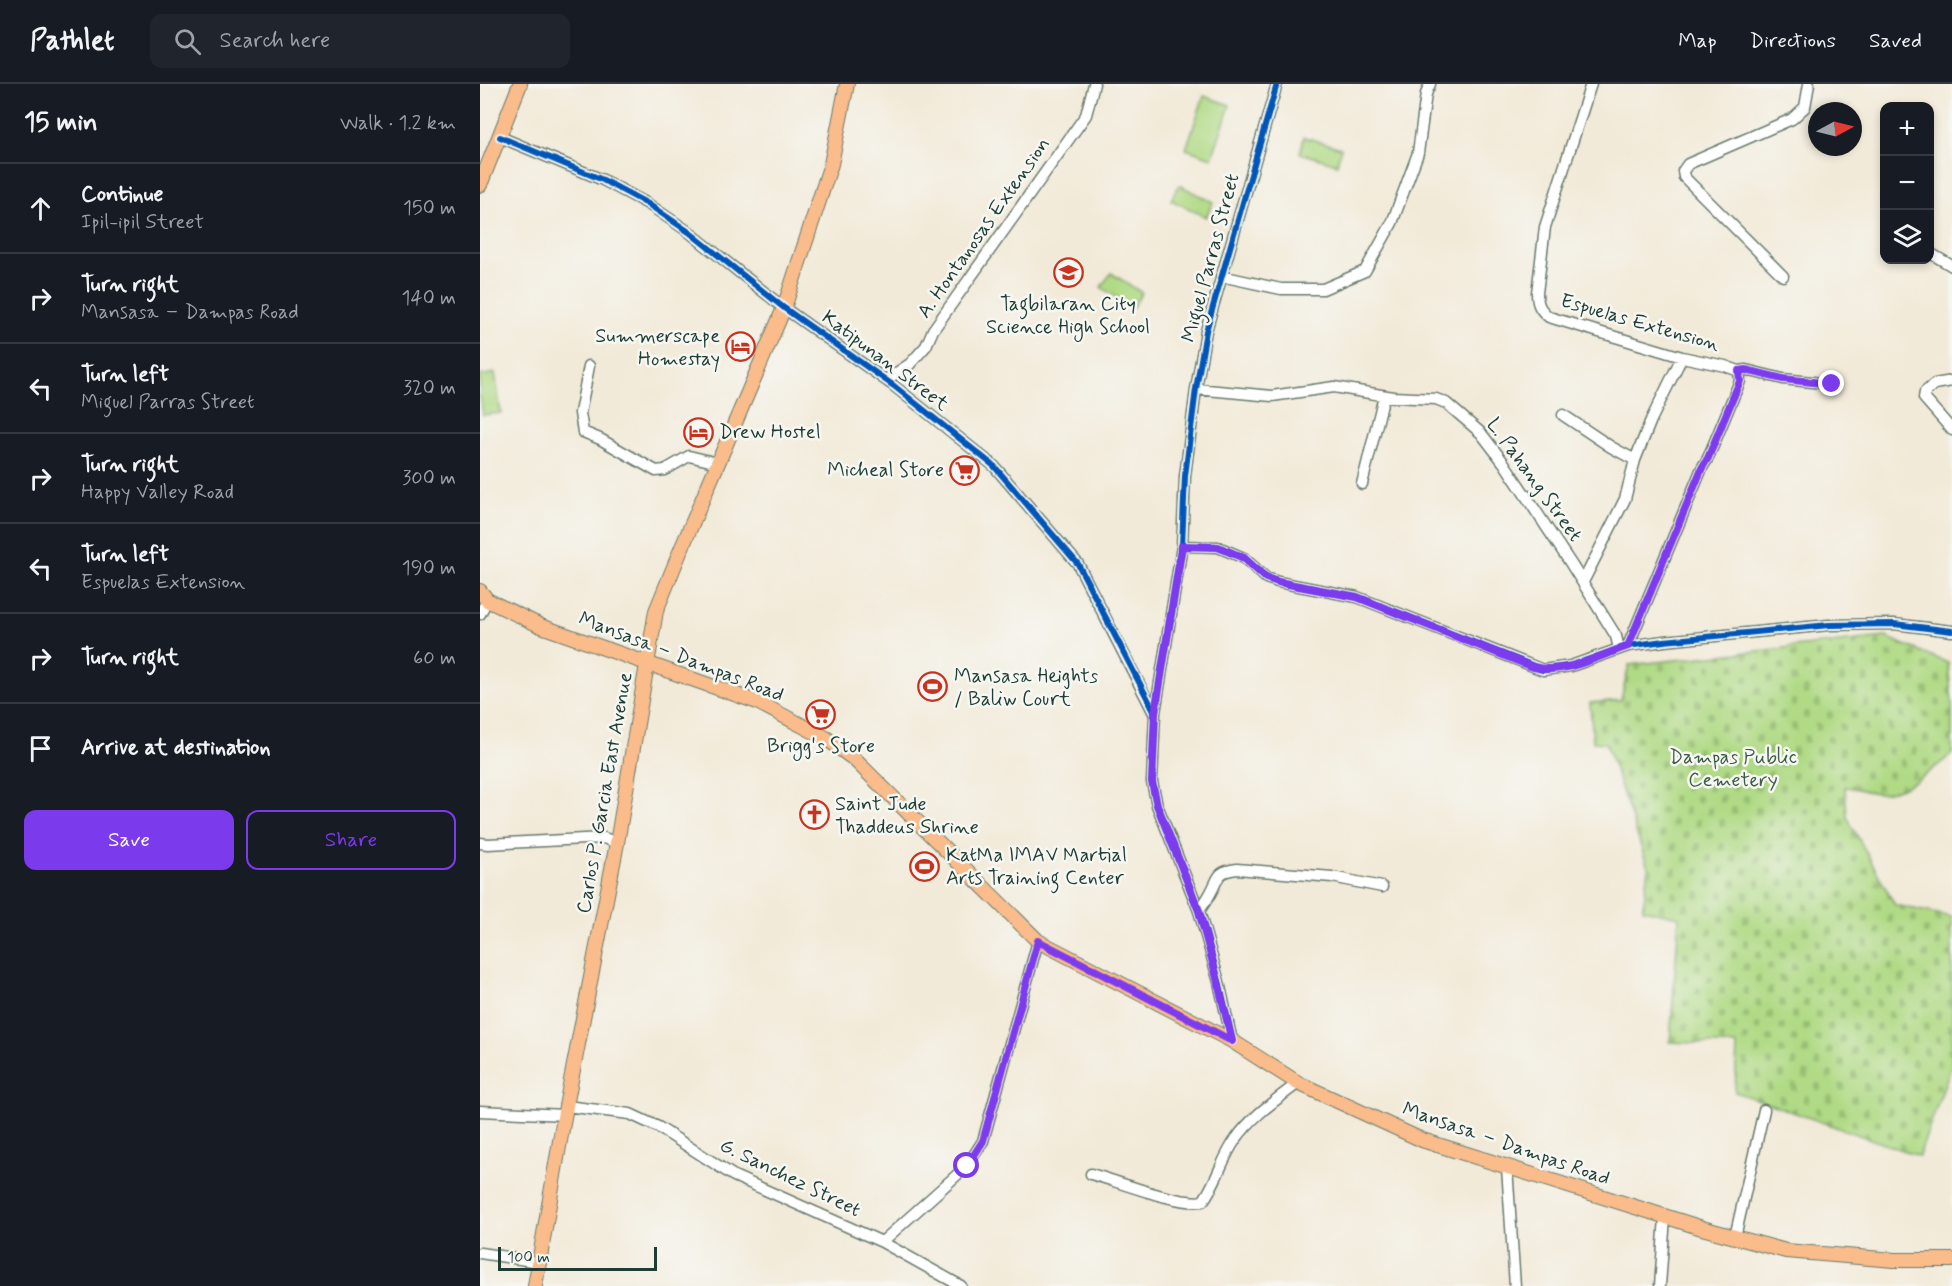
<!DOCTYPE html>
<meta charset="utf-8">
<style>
body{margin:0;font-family:Mynerve,sans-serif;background:#20242c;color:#f1f3f6}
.controls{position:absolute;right:18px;top:18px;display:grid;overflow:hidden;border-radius:12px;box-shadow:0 3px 9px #0003}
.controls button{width:54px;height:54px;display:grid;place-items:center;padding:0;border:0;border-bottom:2px solid #363941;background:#171b24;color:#f1f3f6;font:30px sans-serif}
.compass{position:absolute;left:1328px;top:18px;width:54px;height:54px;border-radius:50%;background:#171b24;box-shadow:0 3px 9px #0003;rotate:83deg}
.scale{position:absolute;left:18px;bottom:15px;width:159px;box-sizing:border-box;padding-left:6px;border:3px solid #1f3d34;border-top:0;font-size:16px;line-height:21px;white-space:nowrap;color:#1f3d34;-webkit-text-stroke:4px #f6f6f2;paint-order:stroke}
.stop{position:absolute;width:18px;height:18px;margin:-14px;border:4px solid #7c3aed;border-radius:50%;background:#fff}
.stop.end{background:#7c3aed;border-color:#fff;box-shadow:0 2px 6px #0008}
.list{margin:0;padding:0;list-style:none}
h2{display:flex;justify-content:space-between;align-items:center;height:78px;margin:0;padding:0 24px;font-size:26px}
h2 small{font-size:20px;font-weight:400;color:#9ea1a6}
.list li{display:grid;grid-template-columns:39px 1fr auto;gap:18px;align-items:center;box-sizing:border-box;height:90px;padding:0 24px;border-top:2px solid #363941}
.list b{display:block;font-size:22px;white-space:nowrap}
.list p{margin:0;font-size:20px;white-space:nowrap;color:#9ea1a6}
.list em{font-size:20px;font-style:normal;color:#9ea1a6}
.actions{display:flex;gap:12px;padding:18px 24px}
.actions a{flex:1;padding:14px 0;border:2px solid #7c3aed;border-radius:12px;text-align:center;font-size:21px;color:#7c3aed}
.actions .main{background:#7c3aed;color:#fff}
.icon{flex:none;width:33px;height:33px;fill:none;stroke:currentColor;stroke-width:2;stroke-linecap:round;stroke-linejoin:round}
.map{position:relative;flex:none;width:1472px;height:1202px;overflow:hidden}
header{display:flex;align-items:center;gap:36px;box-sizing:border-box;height:84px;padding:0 30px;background:#171b24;border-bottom:2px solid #363941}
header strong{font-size:28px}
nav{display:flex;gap:33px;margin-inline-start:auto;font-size:21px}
.search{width:420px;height:54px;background:#20242c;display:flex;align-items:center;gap:15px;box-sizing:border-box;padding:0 21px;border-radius:12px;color:#9ea1a6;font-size:22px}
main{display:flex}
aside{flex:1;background:#171b24}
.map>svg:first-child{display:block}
.cemetery{fill:url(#cemetery-stones);stroke:#688c5c;stroke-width:1.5}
.pitch{fill:#b0da85;stroke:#688c5c;stroke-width:1.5}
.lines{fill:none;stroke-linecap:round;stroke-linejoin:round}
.minor-casing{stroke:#697a6d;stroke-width:13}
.major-casing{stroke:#697a6d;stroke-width:16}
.minor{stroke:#fff;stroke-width:10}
.major{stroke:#f9bc8a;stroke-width:14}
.cycleway-casing{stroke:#f6f6f2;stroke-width:10}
.cycleway{stroke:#0057b8;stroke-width:6}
.route{stroke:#7c3aed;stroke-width:8}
.labels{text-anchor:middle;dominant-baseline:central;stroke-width:5;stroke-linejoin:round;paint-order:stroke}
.street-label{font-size:20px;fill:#1f3d34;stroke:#f6f6f2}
.poi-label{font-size:20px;fill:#1f3d34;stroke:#f6f6f2;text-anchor:start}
.park-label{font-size:20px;fill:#3c5c44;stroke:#f6f6f2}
</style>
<header>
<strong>Pathlet</strong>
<div class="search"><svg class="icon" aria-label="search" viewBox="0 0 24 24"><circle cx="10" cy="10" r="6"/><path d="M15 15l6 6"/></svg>Search here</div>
<nav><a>Map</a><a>Directions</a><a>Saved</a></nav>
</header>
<main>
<aside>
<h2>15 min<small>Walk · 1.2 km</small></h2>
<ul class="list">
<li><svg class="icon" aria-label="ahead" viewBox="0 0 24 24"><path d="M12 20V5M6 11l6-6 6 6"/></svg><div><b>Continue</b><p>Ipil-ipil Street</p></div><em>150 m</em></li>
<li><svg class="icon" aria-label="right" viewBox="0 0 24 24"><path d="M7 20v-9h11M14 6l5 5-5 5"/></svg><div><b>Turn right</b><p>Mansasa – Dampas Road</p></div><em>140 m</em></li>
<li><svg class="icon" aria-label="left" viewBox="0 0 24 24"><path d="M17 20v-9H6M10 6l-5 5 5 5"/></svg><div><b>Turn left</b><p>Miguel Parras Street</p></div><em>320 m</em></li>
<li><svg class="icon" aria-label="right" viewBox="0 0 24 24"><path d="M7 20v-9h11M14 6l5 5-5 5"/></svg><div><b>Turn right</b><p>Happy Valley Road</p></div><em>300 m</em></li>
<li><svg class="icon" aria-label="left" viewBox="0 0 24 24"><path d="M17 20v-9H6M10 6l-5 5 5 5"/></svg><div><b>Turn left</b><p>Espuelas Extension</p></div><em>190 m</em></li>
<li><svg class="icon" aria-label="right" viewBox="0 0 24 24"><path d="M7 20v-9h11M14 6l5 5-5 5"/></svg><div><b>Turn right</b></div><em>60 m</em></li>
<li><svg class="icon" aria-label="arrive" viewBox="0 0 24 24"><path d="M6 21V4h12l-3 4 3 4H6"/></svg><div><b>Arrive at destination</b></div></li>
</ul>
<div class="actions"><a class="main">Save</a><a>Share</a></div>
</aside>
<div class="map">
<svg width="1472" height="1202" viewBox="0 0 1472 1202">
<defs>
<pattern id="cemetery-stones" width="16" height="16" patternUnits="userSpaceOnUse" patternTransform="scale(1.5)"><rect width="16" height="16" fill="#b0da85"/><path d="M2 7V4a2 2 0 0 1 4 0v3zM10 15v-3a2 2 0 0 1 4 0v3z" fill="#97bc73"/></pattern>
</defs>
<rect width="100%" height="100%" fill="#f6f6f2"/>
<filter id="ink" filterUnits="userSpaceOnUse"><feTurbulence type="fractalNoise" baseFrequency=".0167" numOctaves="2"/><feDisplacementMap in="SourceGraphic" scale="12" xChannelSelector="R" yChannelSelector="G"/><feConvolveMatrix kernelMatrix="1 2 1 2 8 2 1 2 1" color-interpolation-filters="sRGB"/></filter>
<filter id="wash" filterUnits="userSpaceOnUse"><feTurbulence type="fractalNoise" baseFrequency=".008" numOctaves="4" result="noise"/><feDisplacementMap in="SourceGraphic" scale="24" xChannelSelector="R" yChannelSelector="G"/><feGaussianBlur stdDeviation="1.35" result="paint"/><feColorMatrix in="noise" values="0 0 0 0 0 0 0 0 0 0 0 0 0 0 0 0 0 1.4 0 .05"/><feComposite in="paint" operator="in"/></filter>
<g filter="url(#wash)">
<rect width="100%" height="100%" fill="#f2ead8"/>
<!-- cemetery -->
<path class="cemetery" d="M1406,553L1468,579L1472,619V670C1451,687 1426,709 1398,709C1387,708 1376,704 1365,703L1367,733L1415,821L1472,833V980L1439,1072L1255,1008L1257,961L1190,958L1199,833L1163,825L1168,783L1126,659L1113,658L1110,619L1141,616L1149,581Z"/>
<!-- pitch -->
<path class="pitch" d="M724,12L750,21L732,74L706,65Z
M824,53L861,64L857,80L820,69Z
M699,101L733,118L726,133L691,116Z
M631,189L662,209L652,224L621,203Z
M15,289L21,329L3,331L0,311V292Z"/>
</g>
<g filter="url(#ink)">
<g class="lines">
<defs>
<path id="minor" d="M1111,0L1065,143L1057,209C1057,220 1060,226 1069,233L1202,273L1245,282L1259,287L1260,297L1228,374L1222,384L1148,562
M20,53L123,96L168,120L209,148L304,224L414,302L514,382L598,480L674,629
M1450,169L1472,182
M741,192L801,205H843L885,187L912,139L938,69L946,10L950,0
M1303,192L1204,93L1203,87L1208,80L1312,35L1325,23L1329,0
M109,282L100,329L103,348L120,355L176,387L185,386L209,372L238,379
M1259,287L1266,286L1303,295L1352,300
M406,296L430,280L446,262L453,246L473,218L606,31L614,0
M1472,297L1455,300L1445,308L1444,314L1472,346
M716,305L792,312L854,303L913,313L956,315L966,319L1001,349L1024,379L1091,480L1136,552L1139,565
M1083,331L1131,363L1155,376L1171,336L1202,273
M882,400L904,312
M702,462L738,463L764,474L786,494L798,498L877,513L1063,586L1091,582L1148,562L1184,557L1349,541L1414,540L1472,547
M1103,498L1145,415L1155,376
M0,530L7,516
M0,759L8,760L124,754L137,759
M719,827C722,822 727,816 730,810C740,793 735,788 757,785L852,793L902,803
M752,957L739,898L719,827L677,721L672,698L675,629L702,462L705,392L716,305L726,247L797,0
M86,1022L150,1030L178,1043L254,1092L402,1158L481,1202
M0,1027L85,1031
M1027,1083L1035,1202
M611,1090C637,1097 700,1122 723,1117C737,1098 742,1074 756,1055C772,1032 796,1016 818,999
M1255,1153L1284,1026
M402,1158L487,1082L503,1057L558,857
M0,1169L59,1178
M1180,1202L1185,1133"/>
<path id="major" d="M0,101L40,0
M0,507L7,516L61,542L277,618L346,654L374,675L558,857L752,957L818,999L942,1056L1222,1144L1306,1167L1414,1176H1472
M55,1202L86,1022L137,759L176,527L200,468L304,224L351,80L367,0"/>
</defs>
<!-- minor casing -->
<use href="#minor" class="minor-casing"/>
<!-- major casing -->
<use href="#major" class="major-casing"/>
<!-- minor -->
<use href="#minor" class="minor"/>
<!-- major -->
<use href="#major" class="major"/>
<defs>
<path id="cycleway" d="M20,53L123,96L168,120L209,148L304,224L414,302L514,382L598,480L675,629
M702,462L738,463L764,474L786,494L798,498L877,513L1063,586L1091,582L1148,562L1184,557L1349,541L1414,540L1472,547
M752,957L739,898L719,827L677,721L672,698L675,629L702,462L705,392L716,305L726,247L797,0"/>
</defs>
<!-- cycleway casing -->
<use href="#cycleway" class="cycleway-casing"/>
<!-- cycleway -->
<use href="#cycleway" class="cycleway"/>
</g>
</g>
<g class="lines" filter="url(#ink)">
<!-- route -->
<path class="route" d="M487,1082L503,1057L558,857L752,957L738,898L719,827L677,721L672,698L675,629L702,462L738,463L764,474L786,494L798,498L877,513L1053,583C1084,591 1119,572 1148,562L1222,384L1228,374L1260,297L1259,287L1266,286L1303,295L1352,300"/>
</g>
<!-- icons -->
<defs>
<symbol id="school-ring" viewBox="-11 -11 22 22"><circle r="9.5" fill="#f6f6f2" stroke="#c8321e" stroke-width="1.5"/><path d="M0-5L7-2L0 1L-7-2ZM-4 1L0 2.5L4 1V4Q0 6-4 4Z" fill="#c8321e"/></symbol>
<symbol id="hotel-ring" viewBox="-11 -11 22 22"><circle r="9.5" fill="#f6f6f2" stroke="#c8321e" stroke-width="1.5"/><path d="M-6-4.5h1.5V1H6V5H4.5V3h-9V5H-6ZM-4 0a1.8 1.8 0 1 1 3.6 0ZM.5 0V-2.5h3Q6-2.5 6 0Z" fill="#c8321e"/></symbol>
<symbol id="supermarket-ring" viewBox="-11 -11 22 22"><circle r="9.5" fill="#f6f6f2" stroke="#c8321e" stroke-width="1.5"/><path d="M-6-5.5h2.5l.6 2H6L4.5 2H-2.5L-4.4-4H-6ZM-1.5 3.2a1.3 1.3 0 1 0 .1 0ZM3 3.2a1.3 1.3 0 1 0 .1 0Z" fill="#c8321e"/></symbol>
<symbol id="stadium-ring" viewBox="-11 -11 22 22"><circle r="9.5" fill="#f6f6f2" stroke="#c8321e" stroke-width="1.5"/><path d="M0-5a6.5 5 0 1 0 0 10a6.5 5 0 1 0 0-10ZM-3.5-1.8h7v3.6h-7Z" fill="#c8321e"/></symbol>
<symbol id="church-ring" viewBox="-11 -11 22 22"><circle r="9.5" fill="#f6f6f2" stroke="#c8321e" stroke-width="1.5"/><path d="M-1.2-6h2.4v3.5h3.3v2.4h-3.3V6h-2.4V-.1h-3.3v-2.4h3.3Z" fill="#c8321e"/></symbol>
</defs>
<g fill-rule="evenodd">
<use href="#school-ring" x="572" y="172" width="33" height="33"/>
<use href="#hotel-ring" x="244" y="246" width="33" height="33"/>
<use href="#hotel-ring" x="202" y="332" width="33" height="33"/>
<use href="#supermarket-ring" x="468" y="370" width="33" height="33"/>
<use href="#stadium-ring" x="436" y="586" width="33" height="33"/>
<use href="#supermarket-ring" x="324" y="614" width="33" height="33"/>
<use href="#church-ring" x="318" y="714" width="33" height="33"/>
<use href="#stadium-ring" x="428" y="766" width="33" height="33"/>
</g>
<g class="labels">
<!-- street labels -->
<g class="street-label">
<text transform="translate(504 144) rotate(-55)">A. Hontanosas Extension</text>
<text transform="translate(731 174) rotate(-75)">Miguel Parras Street</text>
<text transform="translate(1160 239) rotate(16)">Espuelas Extension</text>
<text transform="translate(405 277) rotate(37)">Katipunan Street</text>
<text transform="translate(1054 396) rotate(54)">L. Pahang Street</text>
<text transform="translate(201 573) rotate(21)">Mansasa – Dampas Road</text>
<text transform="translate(125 709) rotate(-80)">Carlos P. Garcia East Avenue</text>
<text transform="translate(1026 1060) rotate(19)">Mansasa – Dampas Road</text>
<text transform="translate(310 1094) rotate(26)">G. Sanchez Street</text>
</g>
<!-- poi labels -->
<g class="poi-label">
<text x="588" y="220" text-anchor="middle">Tagbilaran City<tspan x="588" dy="23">Science High School</tspan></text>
<text x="240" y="252" text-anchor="end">Summerscape<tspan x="240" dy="23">Homestay</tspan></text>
<text x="239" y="348">Drew Hostel</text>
<text x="464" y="386" text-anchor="end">Micheal Store</text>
<text x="474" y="592">Mansasa Heights<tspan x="474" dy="23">/ Baliw Court</tspan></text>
<text x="341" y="662" text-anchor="middle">Brigg's Store</text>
<text x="355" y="720">Saint Jude<tspan x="355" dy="23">Thaddeus Shrine</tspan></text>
<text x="466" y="771">KatMa IMAV Martial<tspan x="466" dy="23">Arts Training Center</tspan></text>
</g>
<!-- park labels -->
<g class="park-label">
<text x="1253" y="673">Dampas Public<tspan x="1253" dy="23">Cemetery</tspan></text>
</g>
</g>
</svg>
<div class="controls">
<button>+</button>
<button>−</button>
<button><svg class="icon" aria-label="layers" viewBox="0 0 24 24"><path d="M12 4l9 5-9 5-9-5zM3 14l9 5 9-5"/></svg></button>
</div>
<svg class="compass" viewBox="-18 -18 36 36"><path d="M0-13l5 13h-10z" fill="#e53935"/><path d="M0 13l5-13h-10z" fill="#9ea1a6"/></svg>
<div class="scale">100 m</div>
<div class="stop" style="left:487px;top:1082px"></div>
<div class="stop end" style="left:1352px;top:300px"></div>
</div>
</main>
